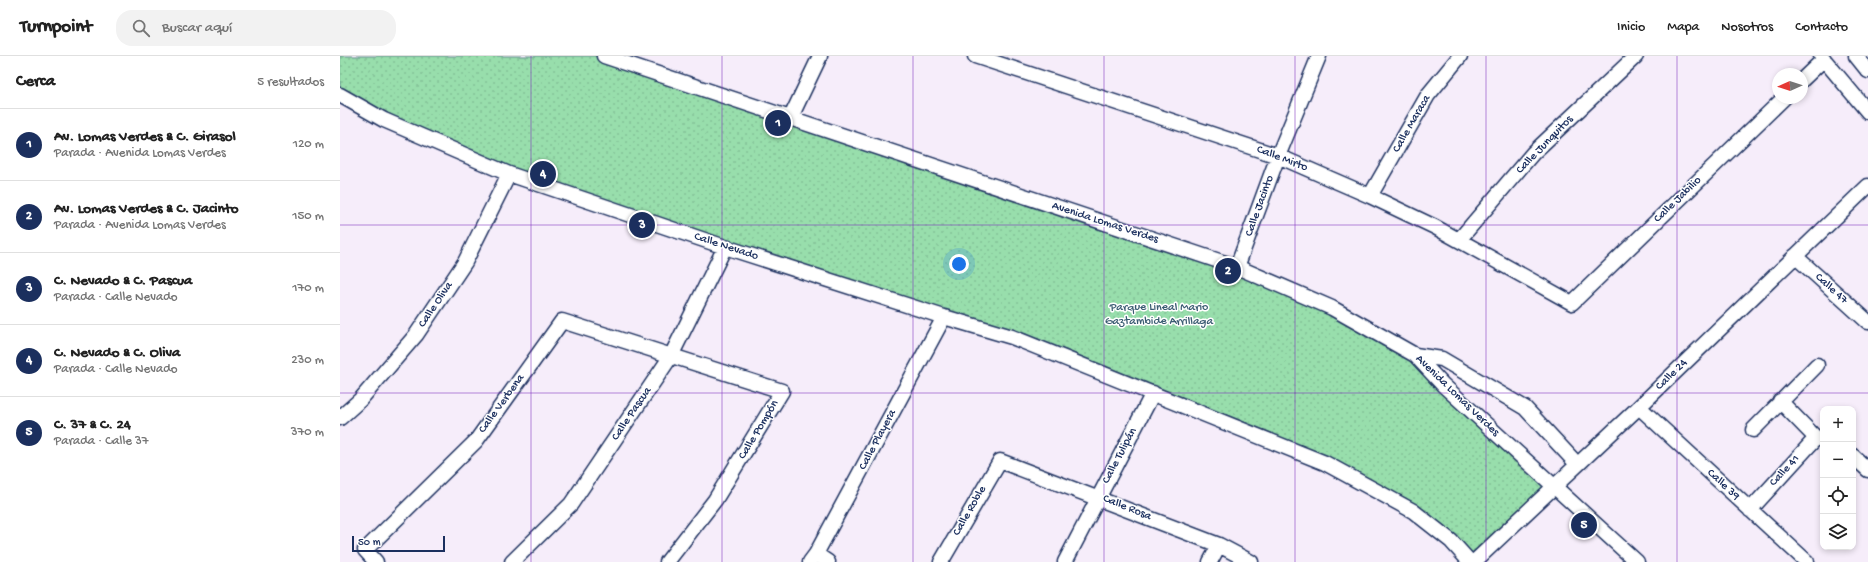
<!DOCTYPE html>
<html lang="es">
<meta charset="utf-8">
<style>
body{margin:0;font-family:"Gochi Hand",sans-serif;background:#f2f2f2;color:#222}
.controls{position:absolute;right:12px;bottom:12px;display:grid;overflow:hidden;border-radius:8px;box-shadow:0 2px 6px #0003}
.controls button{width:36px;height:36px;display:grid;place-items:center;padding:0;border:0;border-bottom:1px solid #e0e0e0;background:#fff;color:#222;font:20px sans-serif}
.compass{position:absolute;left:1432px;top:12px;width:36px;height:36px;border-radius:50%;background:#fff;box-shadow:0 2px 6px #0003;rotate:267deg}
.scale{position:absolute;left:12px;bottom:10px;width:93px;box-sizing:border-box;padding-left:4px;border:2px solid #1b2f5e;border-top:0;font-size:11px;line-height:14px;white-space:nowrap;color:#1b2f5e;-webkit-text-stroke:3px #fff;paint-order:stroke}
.you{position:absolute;left:619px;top:208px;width:14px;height:14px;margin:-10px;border:3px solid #fff;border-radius:50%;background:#1a73e8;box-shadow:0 0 0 6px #1a73e833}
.badge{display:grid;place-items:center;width:26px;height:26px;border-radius:50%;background:#1b2f5e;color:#fff;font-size:13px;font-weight:700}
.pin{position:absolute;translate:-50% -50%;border:2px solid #fff;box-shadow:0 1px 4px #0006}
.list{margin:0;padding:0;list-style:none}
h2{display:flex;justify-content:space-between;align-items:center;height:52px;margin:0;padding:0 16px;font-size:17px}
h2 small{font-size:13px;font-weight:400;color:#767676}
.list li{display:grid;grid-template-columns:26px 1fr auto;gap:12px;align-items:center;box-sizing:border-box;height:72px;padding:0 16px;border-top:1px solid #e0e0e0}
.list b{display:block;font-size:15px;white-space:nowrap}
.list p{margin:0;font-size:13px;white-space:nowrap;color:#767676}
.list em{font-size:13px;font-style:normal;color:#767676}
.icon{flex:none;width:22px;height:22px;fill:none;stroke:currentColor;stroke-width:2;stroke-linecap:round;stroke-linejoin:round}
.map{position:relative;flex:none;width:1528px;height:506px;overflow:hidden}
header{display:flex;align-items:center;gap:24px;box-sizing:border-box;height:56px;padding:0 20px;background:#fff;border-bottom:1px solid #e0e0e0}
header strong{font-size:19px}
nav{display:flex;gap:22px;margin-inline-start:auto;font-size:14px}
.search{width:280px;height:36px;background:#f2f2f2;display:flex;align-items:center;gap:10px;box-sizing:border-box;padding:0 14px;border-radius:16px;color:#767676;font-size:15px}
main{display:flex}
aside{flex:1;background:#fff}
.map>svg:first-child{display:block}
.park{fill:url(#park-dots);stroke:#5a8685}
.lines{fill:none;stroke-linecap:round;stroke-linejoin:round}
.minor-casing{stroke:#1b2f5e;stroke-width:17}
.minor{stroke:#fff;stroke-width:14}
.grid{fill:none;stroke:#7b2cbf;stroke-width:1;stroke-opacity:0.55}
.labels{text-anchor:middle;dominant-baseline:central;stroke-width:3;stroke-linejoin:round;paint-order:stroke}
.street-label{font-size:12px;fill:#1b2f5e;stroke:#fff}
.park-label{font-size:12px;fill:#3a5b72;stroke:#fff}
</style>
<header>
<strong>Turnpoint</strong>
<div class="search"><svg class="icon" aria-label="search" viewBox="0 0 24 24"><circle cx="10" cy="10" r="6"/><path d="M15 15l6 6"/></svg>Buscar aquí</div>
<nav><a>Inicio</a><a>Mapa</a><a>Nosotros</a><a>Contacto</a></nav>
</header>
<main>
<aside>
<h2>Cerca<small>5 resultados</small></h2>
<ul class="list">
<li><span class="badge">1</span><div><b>Av. Lomas Verdes &amp; C. Girasol</b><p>Parada · Avenida Lomas Verdes</p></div><em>120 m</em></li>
<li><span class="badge">2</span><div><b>Av. Lomas Verdes &amp; C. Jacinto</b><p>Parada · Avenida Lomas Verdes</p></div><em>150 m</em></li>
<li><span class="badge">3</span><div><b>C. Nevado &amp; C. Pascua</b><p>Parada · Calle Nevado</p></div><em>170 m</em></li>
<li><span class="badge">4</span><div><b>C. Nevado &amp; C. Oliva</b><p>Parada · Calle Nevado</p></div><em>230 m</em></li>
<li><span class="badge">5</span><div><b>C. 37 &amp; C. 24</b><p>Parada · Calle 37</p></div><em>370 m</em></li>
</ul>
</aside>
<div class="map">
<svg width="1528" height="506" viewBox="0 0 1528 506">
<defs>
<pattern id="park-dots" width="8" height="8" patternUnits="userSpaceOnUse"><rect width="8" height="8" fill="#98deac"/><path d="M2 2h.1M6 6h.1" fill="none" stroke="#82bf96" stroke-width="1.8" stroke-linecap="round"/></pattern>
</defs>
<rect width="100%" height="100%" fill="#f6edfa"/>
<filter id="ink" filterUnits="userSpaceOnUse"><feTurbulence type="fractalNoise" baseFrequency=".025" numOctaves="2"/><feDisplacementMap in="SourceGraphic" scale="8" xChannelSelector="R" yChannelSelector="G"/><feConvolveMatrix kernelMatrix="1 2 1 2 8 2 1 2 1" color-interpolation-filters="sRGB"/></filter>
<g filter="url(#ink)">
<!-- park -->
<path class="park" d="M0,0H264L897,211L1075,299L1214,431L1134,506L1111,485L985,407L672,281L169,118L0,39Z"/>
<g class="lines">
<defs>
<path id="minor" d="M264,0L897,211L992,252L1075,299L1103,329L1297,506
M635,0L938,100L1030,140L1095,171L1232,247L1444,42
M1481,0L1528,56
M1516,0L1528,15
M1462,24L1484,3
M0,39L44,64L169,118L385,191L604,261L672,281L985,407L1073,455L1111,485L1130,506
M450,63L480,0
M1030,140L1088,39L1120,0
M1119,184L1193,97L1296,0
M1455,200L1528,266
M897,211L938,100L979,0
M1075,299L1102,303L1185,352L1237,408
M1440,345L1476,382
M1299,351L1467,506
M0,362L20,344L76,279L125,206L169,118
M1413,374L1477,309
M1513,400L1528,414
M1410,454L1476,382H1483
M476,498L488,506
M36,506L25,494L136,385L222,265L442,335L375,444L327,506
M172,506L231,448L331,300L385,191
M470,506L476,498L604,261
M601,506L660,405L879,489L911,506
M725,506L813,337
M870,506L879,489
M1134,506L1299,351L1528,130"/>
</defs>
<!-- minor casing -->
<use href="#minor" class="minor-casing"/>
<!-- minor -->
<use href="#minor" class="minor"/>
</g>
</g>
<!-- grid -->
<path class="grid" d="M191,0V506M382,0V506M573,0V506M764,0V506M955,0V506M1146,0V506M1337,0V506M0,169H1528M0,337H1528"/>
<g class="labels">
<!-- street labels -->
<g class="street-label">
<text transform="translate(1072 68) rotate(-60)">Calle Maraca</text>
<text transform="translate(1205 89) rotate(-46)">Calle Junquitos</text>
<text transform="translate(942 103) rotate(21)">Calle Mirto</text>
<text transform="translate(1338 144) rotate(-44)">Calle Jabilio</text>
<text transform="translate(920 150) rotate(-70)">Calle Jacinto</text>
<text transform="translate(765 167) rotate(18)">Avenida Lomas Verdes</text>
<text transform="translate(386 191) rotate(18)">Calle Nevado</text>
<text transform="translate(1491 233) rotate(42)">Calle 47</text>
<text transform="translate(96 249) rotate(-56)">Calle Oliva</text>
<text transform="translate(1332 319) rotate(-44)">Calle 24</text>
<text transform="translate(1117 340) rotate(44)">Avenida Lomas Verdes</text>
<text transform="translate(162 348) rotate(-54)">Calle Verbena</text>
<text transform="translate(292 358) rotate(-56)">Calle Pascua</text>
<text transform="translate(419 374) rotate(-59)">Calle Pompón</text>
<text transform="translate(538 384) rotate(-62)">Calle Playera</text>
<text transform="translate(780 400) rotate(-62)">Calle Tulipán</text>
<text transform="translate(1445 415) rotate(-47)">Calle 41</text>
<text transform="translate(1383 429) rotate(43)">Calle 39</text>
<text transform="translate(787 452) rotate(22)">Calle Rosa</text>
<text transform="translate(630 455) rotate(-60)">Calle Roble</text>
</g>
<!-- park labels -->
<g class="park-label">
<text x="819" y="252">Parque Lineal Mario<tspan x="819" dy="14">Gaztambide Arrillaga</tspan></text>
</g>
</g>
</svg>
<div class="controls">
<button>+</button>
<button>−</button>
<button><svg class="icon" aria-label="locate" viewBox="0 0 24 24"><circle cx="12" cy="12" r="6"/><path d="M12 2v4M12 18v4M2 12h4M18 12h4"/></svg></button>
<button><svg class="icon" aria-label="layers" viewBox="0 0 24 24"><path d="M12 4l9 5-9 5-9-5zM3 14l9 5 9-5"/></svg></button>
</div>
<svg class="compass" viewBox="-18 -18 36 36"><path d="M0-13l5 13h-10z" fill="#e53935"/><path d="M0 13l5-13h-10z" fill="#767676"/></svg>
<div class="scale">50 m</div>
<div class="you"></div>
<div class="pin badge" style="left:438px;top:67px">1</div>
<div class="pin badge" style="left:888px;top:215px">2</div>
<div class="pin badge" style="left:302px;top:169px">3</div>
<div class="pin badge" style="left:203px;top:118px">4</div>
<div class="pin badge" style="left:1244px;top:469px">5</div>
</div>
</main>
